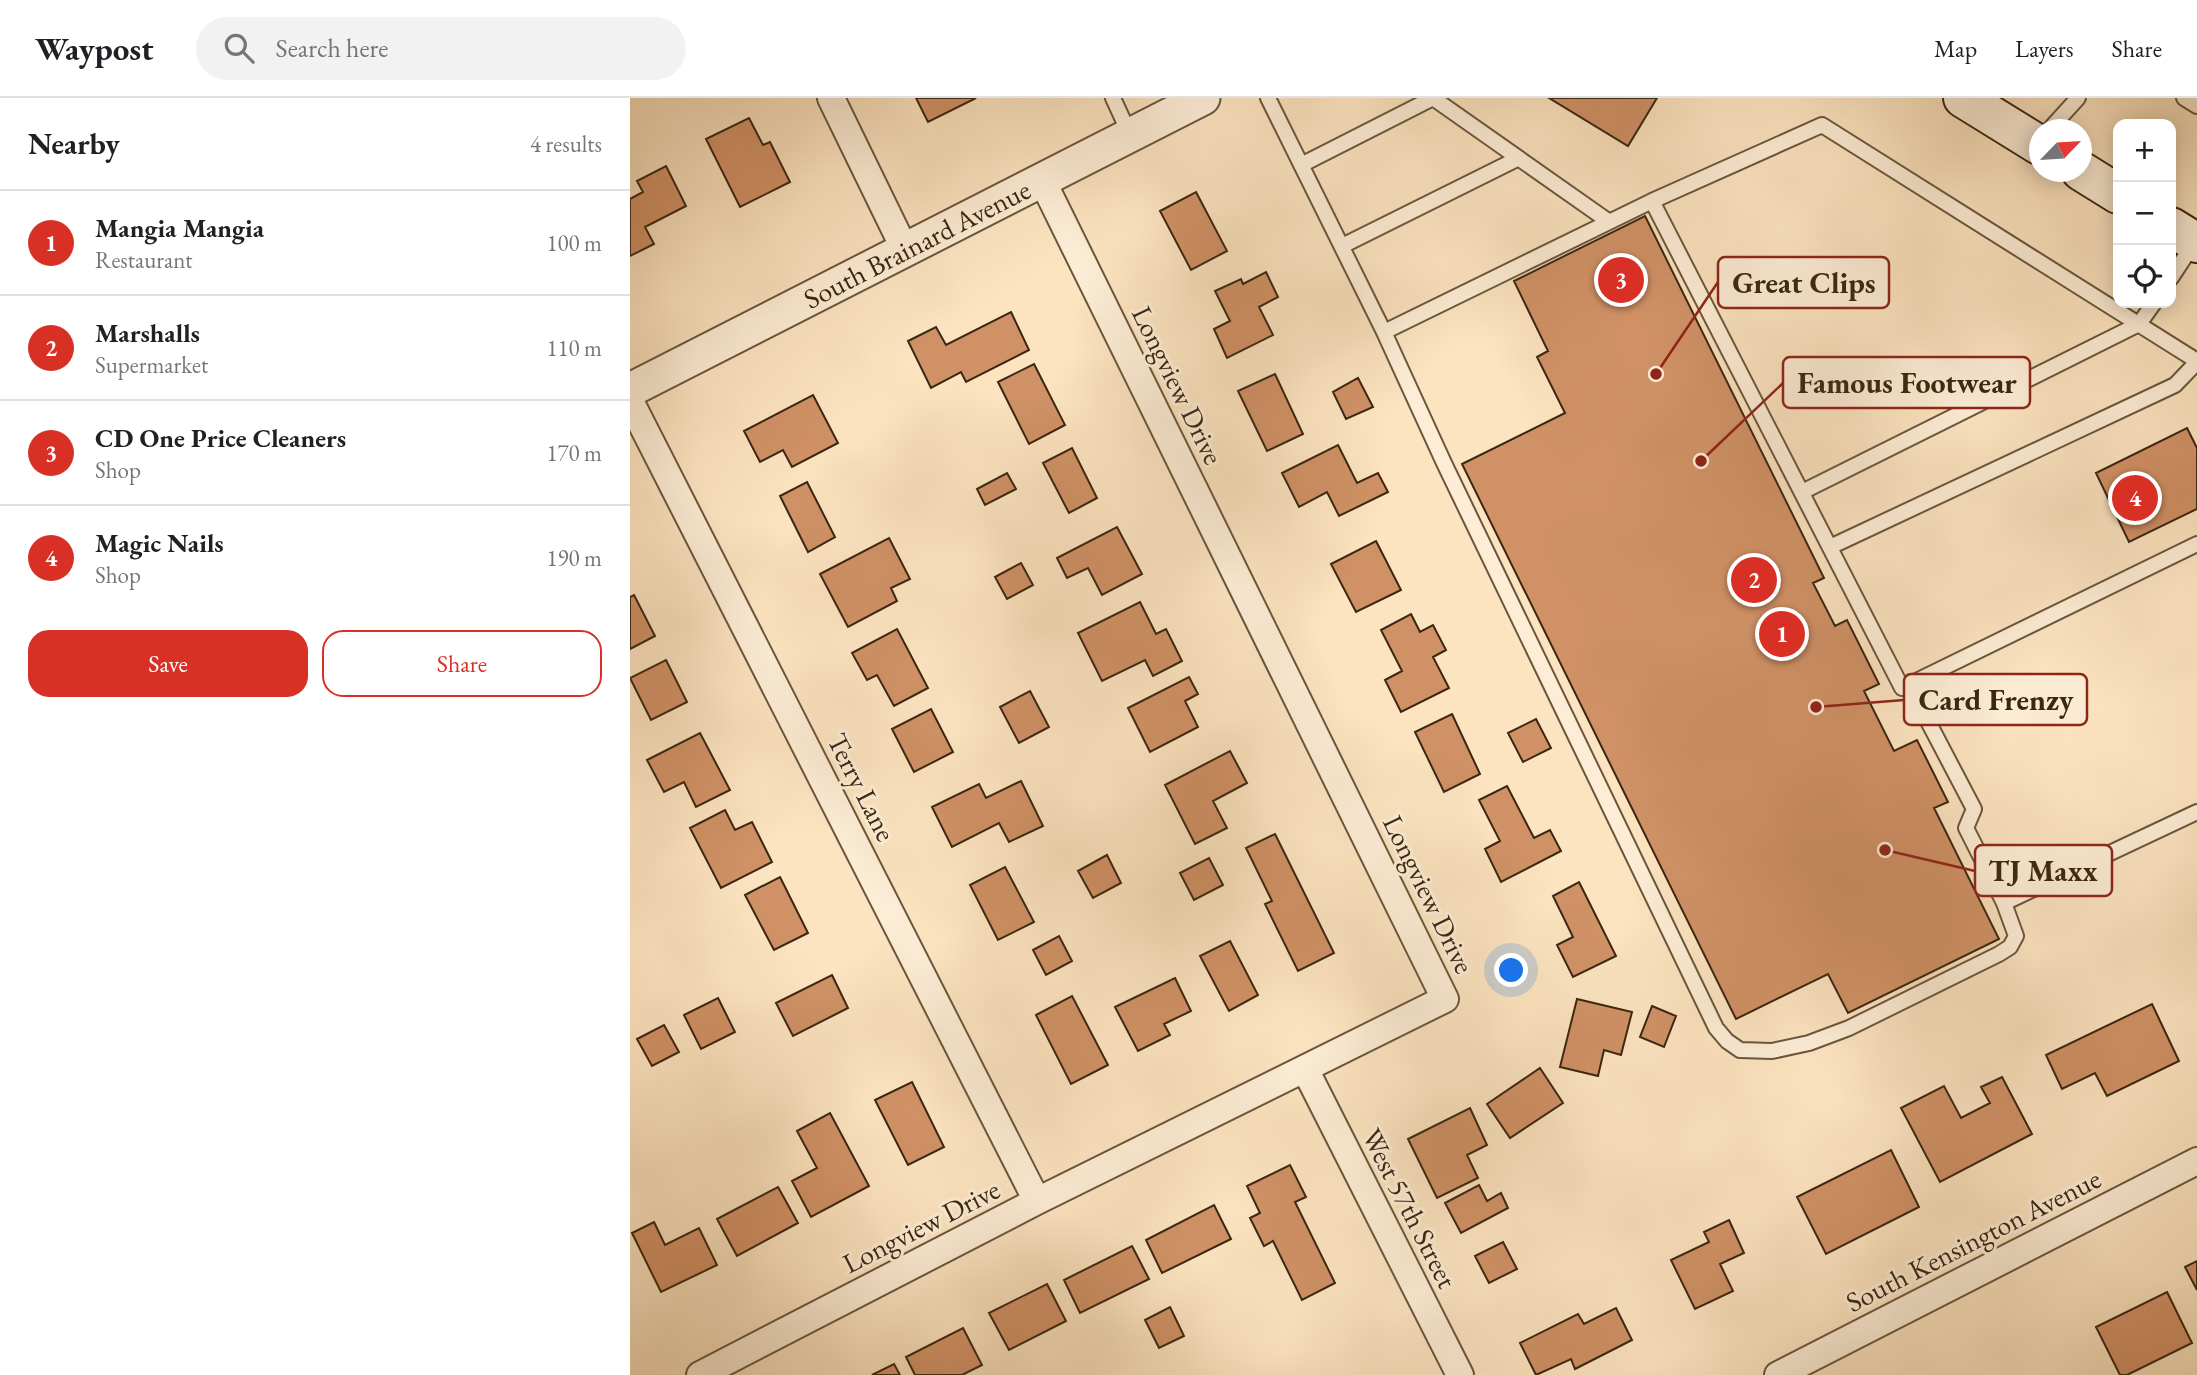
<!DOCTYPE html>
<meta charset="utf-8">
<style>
body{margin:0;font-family:"EB Garamond",serif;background:#f2f2f2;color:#202124}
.controls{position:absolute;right:21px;top:21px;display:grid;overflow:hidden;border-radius:14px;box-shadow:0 4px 18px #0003}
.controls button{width:63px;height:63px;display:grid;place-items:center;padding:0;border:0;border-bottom:2px solid #e0e0e0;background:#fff;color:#202124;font:35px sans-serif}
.compass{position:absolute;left:1399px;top:21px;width:63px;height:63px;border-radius:50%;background:#fff;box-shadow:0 4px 18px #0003;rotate:65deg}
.you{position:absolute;left:882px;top:873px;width:24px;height:24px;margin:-18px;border:5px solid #fff;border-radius:50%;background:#1a73e8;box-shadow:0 0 0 10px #1a73e833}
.badge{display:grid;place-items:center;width:46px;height:46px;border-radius:50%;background:#d93025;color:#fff;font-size:23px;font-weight:700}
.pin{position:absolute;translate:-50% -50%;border:4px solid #fff;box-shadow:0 2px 7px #0006}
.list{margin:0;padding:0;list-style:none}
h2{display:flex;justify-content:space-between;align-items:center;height:91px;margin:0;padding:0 28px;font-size:30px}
h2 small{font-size:23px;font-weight:400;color:#757577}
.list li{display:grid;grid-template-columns:46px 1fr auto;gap:21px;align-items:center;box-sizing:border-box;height:105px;padding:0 28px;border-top:2px solid #e0e0e0}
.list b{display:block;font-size:26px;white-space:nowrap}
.list p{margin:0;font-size:23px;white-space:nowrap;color:#757577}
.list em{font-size:23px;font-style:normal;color:#757577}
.actions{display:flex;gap:14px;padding:21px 28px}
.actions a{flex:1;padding:16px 0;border:2px solid #d93025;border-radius:21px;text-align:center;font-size:24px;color:#d93025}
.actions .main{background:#d93025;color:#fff}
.icon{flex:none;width:38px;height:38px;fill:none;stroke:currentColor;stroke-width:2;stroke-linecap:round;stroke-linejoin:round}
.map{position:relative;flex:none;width:1567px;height:1277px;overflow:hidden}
header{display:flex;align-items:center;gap:42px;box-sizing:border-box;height:98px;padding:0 35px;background:#fff;border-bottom:2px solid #e0e0e0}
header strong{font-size:33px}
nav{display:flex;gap:38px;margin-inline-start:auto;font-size:24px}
.search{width:490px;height:63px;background:#f2f2f2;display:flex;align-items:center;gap:18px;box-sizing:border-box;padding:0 24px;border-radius:38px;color:#757577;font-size:26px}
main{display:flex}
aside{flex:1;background:#fff}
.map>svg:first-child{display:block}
.building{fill:#d09166;stroke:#3b2610;stroke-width:2}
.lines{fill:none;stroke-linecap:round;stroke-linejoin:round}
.service-casing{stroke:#6b563c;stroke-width:18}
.minor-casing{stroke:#6b563c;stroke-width:30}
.tertiary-casing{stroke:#6b563c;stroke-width:37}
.secondary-casing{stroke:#3b2610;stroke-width:42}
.service{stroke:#fdedd6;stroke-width:14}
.minor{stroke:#fdedd6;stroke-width:26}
.tertiary{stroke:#fdedd6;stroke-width:33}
.secondary{stroke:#fdedd6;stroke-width:38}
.labels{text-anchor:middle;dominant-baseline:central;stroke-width:6;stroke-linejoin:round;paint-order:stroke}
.street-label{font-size:28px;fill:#3b2610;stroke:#fdedd6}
.leader{fill:none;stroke:#8f2418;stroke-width:2.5}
.callout-dot{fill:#8f2418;stroke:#fdedd6;stroke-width:2.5}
.callout{fill:#fdedd6;stroke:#8f2418;stroke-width:2.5}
.callout-label{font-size:30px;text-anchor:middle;font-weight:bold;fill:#3b2610}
</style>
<header>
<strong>Waypost</strong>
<div class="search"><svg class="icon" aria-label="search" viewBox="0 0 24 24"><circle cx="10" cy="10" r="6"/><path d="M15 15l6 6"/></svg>Search here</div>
<nav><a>Map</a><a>Layers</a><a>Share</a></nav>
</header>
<main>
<aside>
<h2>Nearby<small>4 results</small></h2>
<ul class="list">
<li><span class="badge">1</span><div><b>Mangia Mangia</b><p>Restaurant</p></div><em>100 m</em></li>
<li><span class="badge">2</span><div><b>Marshalls</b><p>Supermarket</p></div><em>110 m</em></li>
<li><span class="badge">3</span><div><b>CD One Price Cleaners</b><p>Shop</p></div><em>170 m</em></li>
<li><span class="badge">4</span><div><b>Magic Nails</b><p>Shop</p></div><em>190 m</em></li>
</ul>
<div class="actions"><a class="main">Save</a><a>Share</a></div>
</aside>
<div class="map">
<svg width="1567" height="1277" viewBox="0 0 1567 1277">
<rect width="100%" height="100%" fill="#fce4c0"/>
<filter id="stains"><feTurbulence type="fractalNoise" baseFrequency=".00286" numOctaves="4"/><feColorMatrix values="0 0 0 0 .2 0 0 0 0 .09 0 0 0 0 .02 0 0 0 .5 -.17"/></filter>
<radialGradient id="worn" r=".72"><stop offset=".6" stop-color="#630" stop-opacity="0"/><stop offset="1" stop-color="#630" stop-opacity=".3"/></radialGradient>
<!-- building -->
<path class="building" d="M286,0H346L298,24Z
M919,0H1027L998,48Z
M119,20L133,47L140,44L160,84L110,109L76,41Z
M36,68L56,108L15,129L24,146L0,158V101L13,94L7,83Z
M566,94L597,153L561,172L530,113Z
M1015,118L1194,480L1183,485L1205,528L1217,522L1249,586L1234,593L1264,653L1287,642L1318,704L1304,710L1369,841L1218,915L1198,876L1106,921L832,366L935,315L907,259L918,253L884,183Z
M636,174L648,199L629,209L643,237L597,260L584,231L600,223L585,193L611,181L613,186Z
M381,214L399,252L336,284L331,274L301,290L278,243L306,229L316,247Z
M404,266L435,327L399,346L368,284Z
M645,276L673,336L637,353L608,293Z
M728,280L743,309L716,321L703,294Z
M183,297L208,345L162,369L153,352L130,364L114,333Z
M1557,330L1567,350V411L1499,444L1466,375Z
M708,347L727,385L748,375L758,394L709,418L697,394L669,409L652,375Z
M442,350L467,400L439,415L413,365Z
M377,375L386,391L355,407L347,391Z
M177,384L205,439L178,454L150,398Z
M487,429L512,476L472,497L458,470L437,480L427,460Z
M259,440L280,481L261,490L267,503L218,529L190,476Z
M746,443L771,492L726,514L701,466Z
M391,465L403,487L377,501L365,479Z
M4,497L25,538L0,551V499Z
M510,504L526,536L536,531L552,563L523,578L515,562L472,583L448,535Z
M781,516L790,534L803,527L816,552L803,559L819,590L771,614L755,582L772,573L751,532Z
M267,531L298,590L264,608L247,577L237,582L222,555Z
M36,562L57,604L21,622L0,580Z
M559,579L568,596L555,603L568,629L520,654L498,610Z
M400,593L419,629L389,645L370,609Z
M301,611L323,654L284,674L262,631Z
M822,616L850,676L814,694L785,634Z
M906,621L921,650L893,664L878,635Z
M70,635L100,692L66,709L54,684L34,694L17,662Z
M600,653L617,685L583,703L597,730L565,746L535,687Z
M391,683L413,728L379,744L369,725L322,749L302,709L349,686L356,700Z
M877,688L904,740L920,732L931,753L871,784L855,751L870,743L849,702Z
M95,712L105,732L122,724L142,764L91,790L60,730Z
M645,736L704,855L668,873L635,806L642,803L616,750Z
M477,757L491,785L463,800L448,773Z
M579,760L593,787L564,802L550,775Z
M375,769L404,824L368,842L340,787Z
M150,779L178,835L144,852L115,797Z
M949,784L986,858L943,879L927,847L943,839L923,798Z
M429,838L442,863L416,877L403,852Z
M600,843L628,897L599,913L570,858Z
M202,877L218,910L163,938L146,905Z
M545,880L561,913L534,926L540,937L508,953L485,909Z
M442,898L478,967L441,986L406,917Z
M88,900L105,934L71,951L54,917Z
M947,901L1002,914L991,957L974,952L968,978L930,969Z
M1522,906L1549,963L1477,998L1465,975L1432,991L1416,957Z
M1022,908L1046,918L1034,949L1010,939Z
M34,927L49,954L22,968L7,941Z
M910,970L933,1005L880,1040L857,1006Z
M1372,979L1402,1036L1310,1084L1271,1010L1314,988L1331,1020L1360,1005L1351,989Z
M282,984L314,1049L278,1067L245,1002Z
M840,1010L857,1047L837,1057L848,1080L807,1100L778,1041Z
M200,1015L239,1088L181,1119L162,1083L187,1070L167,1033Z
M1261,1052L1289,1109L1196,1156L1167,1099Z
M660,1067L676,1099L665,1104L705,1185L672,1202L643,1143L634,1148L620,1120L630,1115L617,1088Z
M849,1087L857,1103L871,1095L878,1110L831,1135L815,1105Z
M148,1089L168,1125L107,1158L87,1121Z
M584,1107L601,1141L532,1175L516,1142Z
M1099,1122L1114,1155L1090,1166L1103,1193L1065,1211L1041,1162L1079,1144L1074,1134Z
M24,1124L35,1147L69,1130L87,1167L31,1194L2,1135Z
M873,1144L887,1171L859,1185L845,1158Z
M502,1148L519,1181L450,1215L434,1182Z
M1567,1163V1192L1555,1169Z
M417,1186L436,1223L379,1252L359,1215Z
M1537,1194L1562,1245L1497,1277H1490L1466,1229Z
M540,1209L554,1238L529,1250L515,1222Z
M986,1210L1002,1242L945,1271L941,1261L906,1277L890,1245L948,1216L954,1226Z
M333,1230L352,1267L332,1277H285L276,1259Z
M264,1266L270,1277H242Z"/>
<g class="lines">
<defs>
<path id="service" d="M483,0L500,37
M638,0L754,234L814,365L1086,930L1097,943L1110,952L1142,953L1179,945L1219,930L1369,856L1380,849L1386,838L1374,805
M803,0L978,123
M1554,0L1567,8
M1419,32L1448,0
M671,67L803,0
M712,148L887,61
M1541,180L1564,145
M754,234L1022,103
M1567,263L1192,27L1022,103L1272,590L1567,446
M1172,394L1509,226L1524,205
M1200,449L1545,287L1567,264
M1279,587L1344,711L1336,730L1374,805L1567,714"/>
<path id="minor" d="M201,0L275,152
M0,303L407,1103
M675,971L830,1277
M70,1277L407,1103L815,901L412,82
M1148,1277L1567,1063"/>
<g id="tertiary">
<path id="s1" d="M0,292L573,0"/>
</g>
<path id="secondary" d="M1333,0L1409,47
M1451,73L1488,96
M1541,129L1567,145"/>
</defs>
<!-- service casing -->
<use href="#service" class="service-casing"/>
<!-- minor casing -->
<use href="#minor" class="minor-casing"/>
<!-- tertiary casing -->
<use href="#tertiary" class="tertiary-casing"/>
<!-- secondary casing -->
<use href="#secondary" class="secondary-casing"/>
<!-- service -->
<use href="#service" class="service"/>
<!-- minor -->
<use href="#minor" class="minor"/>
<!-- tertiary -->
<use href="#tertiary" class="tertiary"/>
<!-- secondary -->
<use href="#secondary" class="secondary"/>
</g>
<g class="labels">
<!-- street labels -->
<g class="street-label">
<text stroke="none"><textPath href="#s1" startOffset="322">South Brainard Avenue</textPath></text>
<text transform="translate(548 287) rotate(64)">Longview Drive</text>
<text transform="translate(232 689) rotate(63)">Terry Lane</text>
<text transform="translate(799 796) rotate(64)">Longview Drive</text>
<text transform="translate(780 1110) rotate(63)">West 57th Street</text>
<text transform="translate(291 1128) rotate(-27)">Longview Drive</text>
<text transform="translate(1343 1142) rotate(-27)">South Kensington Avenue</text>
</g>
</g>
<!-- callouts -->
<path class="leader" d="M1026 276L1088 184M1071 363L1153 285M1186 609L1274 602M1255 752L1345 773"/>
<g class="callout-dot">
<circle cx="1026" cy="276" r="7"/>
<circle cx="1071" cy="363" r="7"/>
<circle cx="1186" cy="609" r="7"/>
<circle cx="1255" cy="752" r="7"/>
</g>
<g class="callout">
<rect x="1088" y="159" width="171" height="51" rx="7"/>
<rect x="1153" y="259" width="247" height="51" rx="7"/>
<rect x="1274" y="576" width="183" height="51" rx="7"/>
<rect x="1345" y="747" width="137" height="51" rx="7"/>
</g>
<g class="callout-label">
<text x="1174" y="195">Great Clips</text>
<text x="1277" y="295">Famous Footwear</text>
<text x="1366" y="612">Card Frenzy</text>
<text x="1413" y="783">TJ Maxx</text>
</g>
<rect width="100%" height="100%" filter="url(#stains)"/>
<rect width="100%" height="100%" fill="url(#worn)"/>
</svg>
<div class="controls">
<button>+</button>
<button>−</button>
<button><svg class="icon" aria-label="locate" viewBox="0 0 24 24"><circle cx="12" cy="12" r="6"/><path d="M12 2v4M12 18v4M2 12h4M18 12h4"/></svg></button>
</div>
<svg class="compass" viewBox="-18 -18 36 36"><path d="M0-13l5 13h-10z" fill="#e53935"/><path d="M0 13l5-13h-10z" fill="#757577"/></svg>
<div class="you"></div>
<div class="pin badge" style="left:1152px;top:536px">1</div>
<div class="pin badge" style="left:1124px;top:482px">2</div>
<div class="pin badge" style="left:991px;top:182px">3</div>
<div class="pin badge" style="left:1505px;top:400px">4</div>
</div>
</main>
